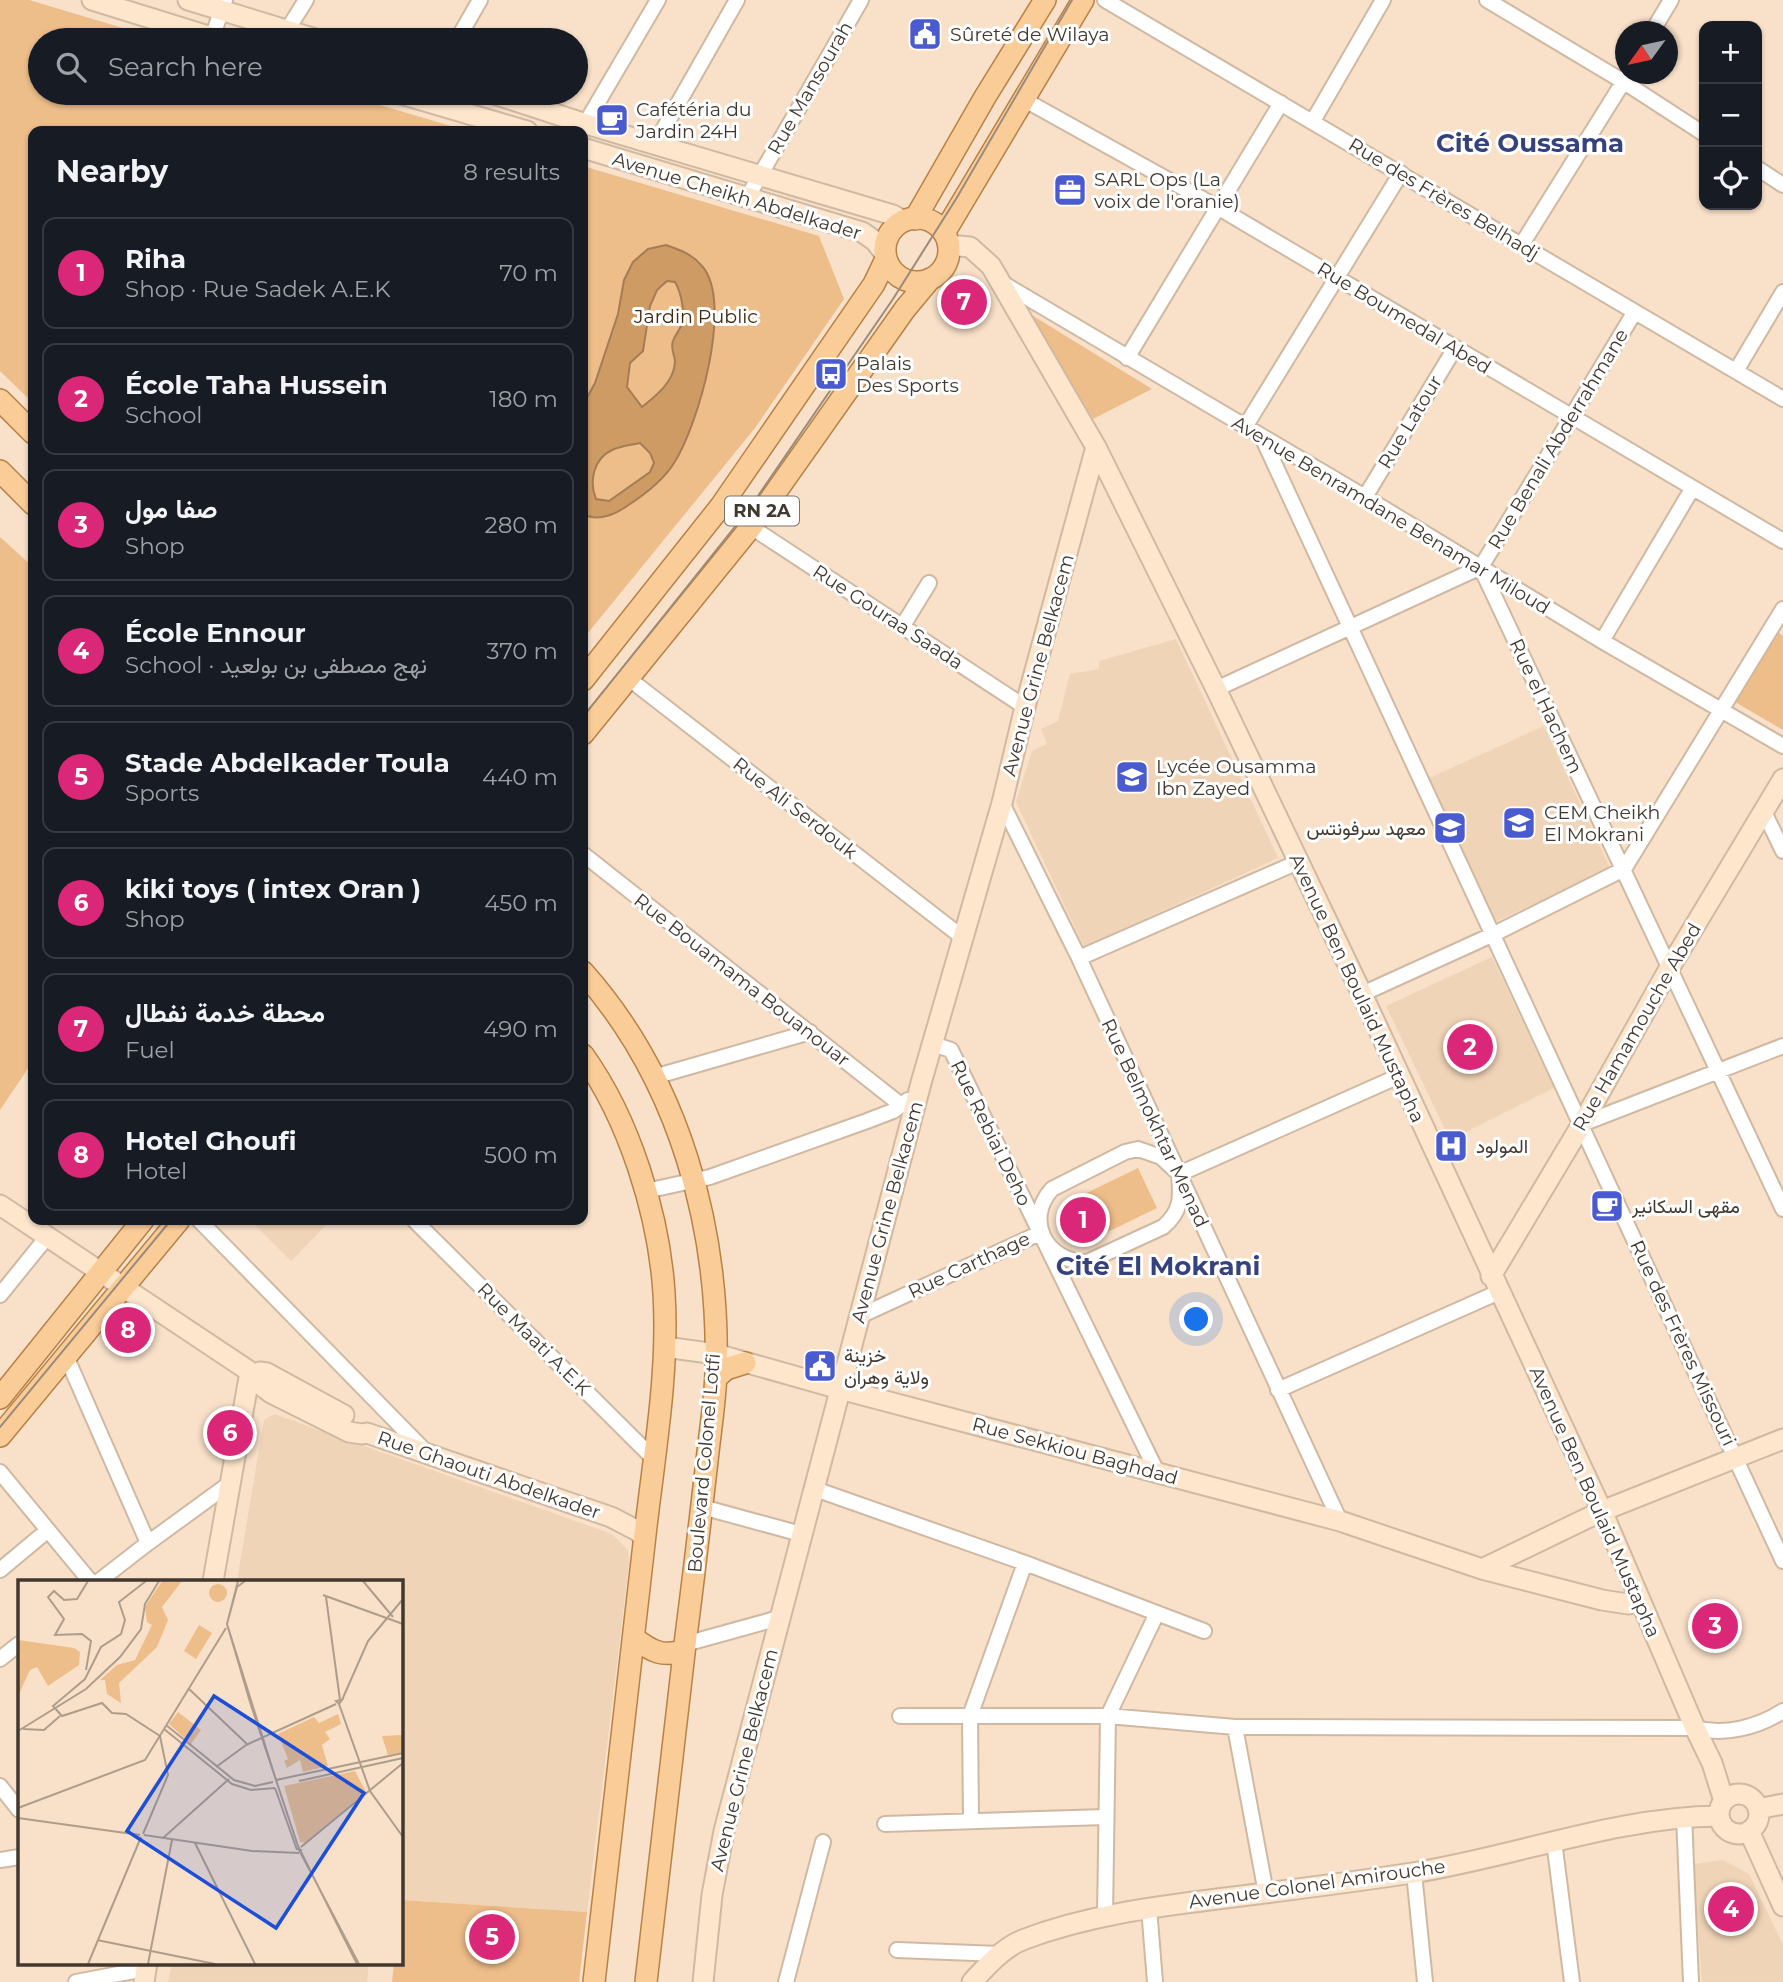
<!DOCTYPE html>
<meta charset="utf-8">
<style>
body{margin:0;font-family:Montserrat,Vazirmatn,sans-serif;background:#242831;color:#f1f3f6}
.controls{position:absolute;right:21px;top:21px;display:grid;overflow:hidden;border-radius:14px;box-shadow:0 2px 5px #0004}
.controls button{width:63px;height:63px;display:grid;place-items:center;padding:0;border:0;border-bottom:2px solid #363941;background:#171b24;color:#f1f3f6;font:35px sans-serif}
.compass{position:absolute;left:1615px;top:21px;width:63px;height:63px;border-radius:50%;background:#171b24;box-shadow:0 2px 5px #0004;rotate:237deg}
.you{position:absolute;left:1197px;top:1320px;width:24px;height:24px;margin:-18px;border:5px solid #fff;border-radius:50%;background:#1a73e8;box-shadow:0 0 0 10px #1a73e833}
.badge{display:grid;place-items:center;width:46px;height:46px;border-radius:50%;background:#db2777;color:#fff;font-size:23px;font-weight:700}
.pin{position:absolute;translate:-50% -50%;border:4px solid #fff;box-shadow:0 2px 7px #0006}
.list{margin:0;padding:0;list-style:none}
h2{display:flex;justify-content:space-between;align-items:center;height:91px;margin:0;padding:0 28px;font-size:30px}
h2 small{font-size:23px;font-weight:400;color:#9ea1a6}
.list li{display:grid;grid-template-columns:46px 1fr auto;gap:21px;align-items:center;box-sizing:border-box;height:112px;margin:0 14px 14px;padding:0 14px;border:2px solid #363941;border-radius:14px}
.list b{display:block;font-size:26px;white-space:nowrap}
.list p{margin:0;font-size:23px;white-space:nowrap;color:#9ea1a6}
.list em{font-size:23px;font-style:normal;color:#9ea1a6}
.icon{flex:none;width:38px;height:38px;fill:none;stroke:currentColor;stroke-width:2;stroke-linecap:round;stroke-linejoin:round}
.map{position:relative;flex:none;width:1783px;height:1982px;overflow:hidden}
.search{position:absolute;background:#171b24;box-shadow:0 2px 5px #0004;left:28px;top:28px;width:560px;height:77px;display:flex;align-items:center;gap:18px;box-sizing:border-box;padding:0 24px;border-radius:38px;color:#9ea1a6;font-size:26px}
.panel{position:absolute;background:#171b24;box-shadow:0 2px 5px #0004;left:28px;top:126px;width:560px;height:1099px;border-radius:14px}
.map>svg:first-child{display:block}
.built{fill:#f0d4b7}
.green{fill:#edbd8a}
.water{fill:#cf9b65;stroke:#a47d55;stroke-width:2;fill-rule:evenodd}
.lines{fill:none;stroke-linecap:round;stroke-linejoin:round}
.street-casing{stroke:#d0b9a3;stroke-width:18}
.secondary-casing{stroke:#d0b9a3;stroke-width:23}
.primary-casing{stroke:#b78247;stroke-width:24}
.street{stroke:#fff;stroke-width:14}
.secondary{stroke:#fde6cc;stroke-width:19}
.primary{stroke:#facc98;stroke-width:21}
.tram{stroke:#9b8b7b;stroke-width:2}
.labels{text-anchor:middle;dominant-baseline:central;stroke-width:6;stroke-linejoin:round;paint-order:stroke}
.shield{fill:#fff;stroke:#7a746d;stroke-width:2}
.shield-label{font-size:18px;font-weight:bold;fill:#41382f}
.poi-label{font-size:19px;fill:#41382f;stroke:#fff;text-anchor:start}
.street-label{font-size:19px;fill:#41382f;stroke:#fff}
.park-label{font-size:19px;fill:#3f2910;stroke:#fff}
.district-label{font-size:26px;font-weight:bold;fill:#36427d;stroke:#fff}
.inset-road{fill:none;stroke:#af9d8b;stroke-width:2}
.view{fill:#1d4ed8;fill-opacity:0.15;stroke:#1d4ed8;stroke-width:3.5}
.inset-edge{fill:none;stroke:#41382f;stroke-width:3.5}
</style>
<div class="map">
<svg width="1783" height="1982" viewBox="0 0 1783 1982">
<rect width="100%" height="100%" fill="#f8e0c9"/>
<!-- built -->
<path class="built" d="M1176,639L1278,858L1084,947L1016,802L1032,751L1047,744L1041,729L1058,721L1070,674L1099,669V661Z
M1544,726L1610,868L1495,922L1427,779Z
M1492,957L1554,1088L1450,1140L1386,1006Z
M250,1220H331L291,1261Z
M274,1414L612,1534L628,1550L629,1563L587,1912L401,1900V1581H237L264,1420Z
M1723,1860L1749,1874L1783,1945V1982H1702L1693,1864Z
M172,1963H369L367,1982H168Z"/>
<!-- green -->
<path class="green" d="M0,0H29L163,40H40V93H339L468,131H33V403L0,371Z
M583,166L819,236L844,299L755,428L583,639Z
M1030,314L1152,389L1093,419Z
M0,537L33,567V1061L0,1110Z
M1778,632L1783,636V730L1735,702Z
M1138,1168L1157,1208L1085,1243L1066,1203Z
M401,1900L587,1912L579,1982H392L394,1963H401Z"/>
<!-- water -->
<path class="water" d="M666,245C680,250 692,254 702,266C734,302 698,426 674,463C663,481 644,495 627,506C614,515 598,522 583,514V405L595,383L618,314L624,280L633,262L648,249ZM667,281L675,282C681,292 686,314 681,326C679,331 675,335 673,341C670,349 675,355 675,362C674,382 656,396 642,407L627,387L630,363L643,351L650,306L657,290ZM640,443L650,453L654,463L650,472L609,501L596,499C589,482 593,459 612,450C620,446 631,445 640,443Z"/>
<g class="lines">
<defs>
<path id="street" d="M1105,0L1783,399
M1487,0L1624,82L1704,134
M1652,32L1671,0
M212,38L225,0
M281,40L306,0
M457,40L480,0
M1023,99L1219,208L1783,541
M1313,121L1383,0
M581,131L658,0
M655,144L737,0
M1757,168L1783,185
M747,198L861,0
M1522,244L1627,76
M1004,284L1365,497L1602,641L1783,746
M1127,358L1281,103
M1736,371L1783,292
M1245,427L1401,173
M1262,437L1783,1561
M1365,497L1455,348
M751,527L1025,707
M1481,568L1783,1209
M902,627L929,583
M1602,641L1692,489
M628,678L962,937
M1216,689L1481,567L1634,313
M1002,803L1079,958L1340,1521
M1764,812L1783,851
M583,854L901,1105
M1079,958L1298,862
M1362,994L1494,934L1624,869L1783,609
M933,1044L951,1050L1157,1472
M654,1077L810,1032
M1582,1124L1783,1046
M1138,1149L1161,1157L1179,1174C1181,1197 1182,1211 1163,1227L1087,1262C1046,1262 1024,1220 1052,1189L1125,1152Z
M1179,1174L1399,1076
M646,1191L710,1177L867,1121L893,1111L908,1100
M199,1220L425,1451
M414,1220L653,1458
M0,1295L47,1237
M860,1316L1040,1233
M66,1356L148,1543
M1278,1390L1499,1292
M0,1472L90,1581
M815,1489L1025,1563L1204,1631
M702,1507L801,1534
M0,1570L48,1530
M99,1581L148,1543L229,1484
M685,1644L779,1618
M0,1659L19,1644
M900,1716H1108L1235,1727L1695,1728C1725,1736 1758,1727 1783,1711
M1235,1727L1266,1893
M0,1786L19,1810
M1684,1816L1691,1982
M971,1820L970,1716L1025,1563
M885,1824L1105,1817
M1554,1841L1572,1982
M0,1860L19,1857
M1414,1873L1425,1982
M1149,1908L1155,1982
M1105,1916L1108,1716L1157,1613
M897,1950L999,1954
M76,1982L145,1969L140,1963
M786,1982L823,1842"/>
<path id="secondary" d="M92,0L221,40
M188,0L319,40
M397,93L527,131
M491,93L586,124L893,215L904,221
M583,148L862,232L875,241L885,254
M948,245L970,247L991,266L1096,447L1216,689L1362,994L1602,1511L1695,1728L1712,1763L1724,1801
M0,1205L255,1375V1381L271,1393L349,1432L362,1434L367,1433L611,1517L638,1531L644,1538
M1491,1276L1582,1124L1670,967L1783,779
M665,1347L716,1354L840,1389L1340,1521L1482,1569L1602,1600L1628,1604L1640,1601
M255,1375L260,1372L267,1373L344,1415
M1482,1569L1602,1511L1783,1439
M213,1581L250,1372
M1719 1814a20 20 0 1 1 40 0a20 20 0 1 1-40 0Z
M1758,1809L1783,1804
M1749,1831L1783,1906
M144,1982L147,1963
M703,1982L712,1895L724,1831L921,1083L1002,803L1025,707L1096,447
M972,1982C987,1966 1003,1947 1025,1939C1086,1916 1152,1907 1217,1899C1282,1891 1347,1883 1412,1873C1514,1857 1615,1817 1719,1816"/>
<path id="primary" d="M885 250a32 32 0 1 1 64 0a32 32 0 1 1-64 0Z
M915,219L985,97L1045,0
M944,233L1083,0
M0,400L33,433
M0,471L33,504
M583,680L721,506L874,284L886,259
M583,734L751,527L905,309L930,279
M583,972C680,1081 720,1229 716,1373C715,1400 711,1426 708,1452C701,1513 694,1575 686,1636C672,1751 660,1867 646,1982
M583,1055C629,1119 659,1214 664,1293C669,1373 654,1455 645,1535C628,1684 611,1833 594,1982
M716,1378L726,1369L745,1363
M0,1398L143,1220
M0,1436L179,1220
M634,1638C651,1651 663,1658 684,1650"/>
</defs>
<!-- street casing -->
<use href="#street" class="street-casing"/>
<!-- secondary casing -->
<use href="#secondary" class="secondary-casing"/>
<!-- primary casing -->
<use href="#primary" class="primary-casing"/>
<!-- street -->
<use href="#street" class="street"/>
<!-- secondary -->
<use href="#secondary" class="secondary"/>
<!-- primary -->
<use href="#primary" class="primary"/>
<!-- tram -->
<path class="tram" d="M583,717L749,509L893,299L956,199L1072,0
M0,1427L171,1220"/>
</g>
<!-- icons -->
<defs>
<symbol id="civic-square" viewBox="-11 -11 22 22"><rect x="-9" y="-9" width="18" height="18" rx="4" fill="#4a5acf" stroke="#fff"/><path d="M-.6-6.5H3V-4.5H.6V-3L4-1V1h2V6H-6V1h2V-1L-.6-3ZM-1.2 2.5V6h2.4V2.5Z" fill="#fff"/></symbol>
<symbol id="cafe-square" viewBox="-11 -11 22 22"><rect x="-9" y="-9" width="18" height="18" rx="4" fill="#4a5acf" stroke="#fff"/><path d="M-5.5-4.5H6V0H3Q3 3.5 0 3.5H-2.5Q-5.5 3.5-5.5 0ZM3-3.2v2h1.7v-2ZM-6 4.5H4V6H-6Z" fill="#fff"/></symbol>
<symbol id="office-square" viewBox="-11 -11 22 22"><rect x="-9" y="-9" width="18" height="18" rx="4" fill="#4a5acf" stroke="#fff"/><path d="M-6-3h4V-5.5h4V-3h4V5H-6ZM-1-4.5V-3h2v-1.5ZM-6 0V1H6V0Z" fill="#fff"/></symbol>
<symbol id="bus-square" viewBox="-11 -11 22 22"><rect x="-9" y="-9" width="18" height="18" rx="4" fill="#4a5acf" stroke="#fff"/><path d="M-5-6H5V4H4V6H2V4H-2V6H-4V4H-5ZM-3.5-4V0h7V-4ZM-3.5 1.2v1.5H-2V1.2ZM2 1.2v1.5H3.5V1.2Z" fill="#fff"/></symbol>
<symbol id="school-square" viewBox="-11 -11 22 22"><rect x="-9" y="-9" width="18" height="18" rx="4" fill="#4a5acf" stroke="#fff"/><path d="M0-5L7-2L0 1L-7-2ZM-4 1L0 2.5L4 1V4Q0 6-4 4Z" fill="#fff"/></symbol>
<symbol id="hospital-square" viewBox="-11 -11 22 22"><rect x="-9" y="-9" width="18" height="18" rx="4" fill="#4a5acf" stroke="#fff"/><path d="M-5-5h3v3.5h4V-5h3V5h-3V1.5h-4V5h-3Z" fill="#fff"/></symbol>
</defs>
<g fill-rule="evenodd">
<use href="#civic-square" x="906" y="15" width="38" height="38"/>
<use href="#cafe-square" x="593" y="101" width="38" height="38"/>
<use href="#office-square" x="1051" y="171" width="38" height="38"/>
<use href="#bus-square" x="812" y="355" width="38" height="38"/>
<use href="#school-square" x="1113" y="758" width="38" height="38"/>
<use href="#school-square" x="1500" y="804" width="38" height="38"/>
<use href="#school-square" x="1431" y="809" width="38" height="38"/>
<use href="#hospital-square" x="1432" y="1127" width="38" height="38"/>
<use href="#cafe-square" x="1588" y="1187" width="38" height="38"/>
<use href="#civic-square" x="801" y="1347" width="38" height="38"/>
</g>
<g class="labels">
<!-- shield labels -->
<rect class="shield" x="725" y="496.5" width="74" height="29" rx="5"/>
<g class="shield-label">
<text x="762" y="511">RN 2A</text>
</g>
<!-- poi labels -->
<g class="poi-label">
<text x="950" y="34">Sûreté de Wilaya</text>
<text x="636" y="109">Cafétéria du<tspan x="636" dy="22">Jardin 24H</tspan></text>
<text x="1094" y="179">SARL Ops (La<tspan x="1094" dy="22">voix de l'oranie)</tspan></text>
<text x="856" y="363">Palais<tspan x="856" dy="22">Des Sports</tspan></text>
<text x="1156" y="766">Lycée Ousamma<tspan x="1156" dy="22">Ibn Zayed</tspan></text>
<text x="1544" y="812">CEM Cheikh<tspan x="1544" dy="22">El Mokrani</tspan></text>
<text x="1426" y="828" text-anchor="end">معهد سرفونتس</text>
<text x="1476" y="1146">المولود</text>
<text x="1632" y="1206">مقهى السكانير</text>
<text x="844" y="1355">خزينة<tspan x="844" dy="22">ولاية وهران</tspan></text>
</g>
<!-- street labels -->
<g class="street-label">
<text transform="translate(810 88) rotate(-60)">Rue Mansourah</text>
<text transform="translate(737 196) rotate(17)">Avenue Cheikh Abdelkader</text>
<text transform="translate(1444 199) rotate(31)">Rue des Frères Belhadj</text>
<text transform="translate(1404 318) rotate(31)">Rue Boumedal Abed</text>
<text transform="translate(1410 422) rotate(-59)">Rue Latour</text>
<text transform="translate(1558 439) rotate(-59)">Rue Benali Abderrahmane</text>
<text transform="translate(1391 515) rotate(31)">Avenue Benramdane Benamar Miloud</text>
<text transform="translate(888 617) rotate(33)">Rue Gouraa Saada</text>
<text transform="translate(1038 665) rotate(-75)">Avenue Grine Belkacem</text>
<text transform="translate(1546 706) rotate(65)">Rue el Hachem</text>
<text transform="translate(795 808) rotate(38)">Rue Ali Serdouk</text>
<text transform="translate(742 980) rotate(38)">Rue Bouamama Bouanouar</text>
<text transform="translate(1357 988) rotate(65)">Avenue Ben Boulaid Mustapha</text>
<text transform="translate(1637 1027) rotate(-60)">Rue Hamamouche Abed</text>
<text transform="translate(1155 1123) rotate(65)">Rue Belmokhtar Menad</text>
<text transform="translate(991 1133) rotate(64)">Rue Rebiai Deho</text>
<text transform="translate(887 1212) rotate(-75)">Avenue Grine Belkacem</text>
<text transform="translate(969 1265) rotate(-25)">Rue Carthage</text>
<text transform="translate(534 1339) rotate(45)">Rue Maati A.E.K</text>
<text transform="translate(1683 1343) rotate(65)">Rue des Frères Missouri</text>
<text transform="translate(1075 1451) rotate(15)">Rue Sekkiou Baghdad</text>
<text transform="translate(704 1463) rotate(-85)">Boulevard Colonel Lotfi</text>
<text transform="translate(489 1475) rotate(19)">Rue Ghaouti Abdelkader</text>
<text transform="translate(1595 1502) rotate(66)">Avenue Ben Boulaid Mustapha</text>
<text transform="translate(744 1760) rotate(-76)">Avenue Grine Belkacem</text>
<text transform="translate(1317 1884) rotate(-8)">Avenue Colonel Amirouche</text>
</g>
<!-- park labels -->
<g class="park-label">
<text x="696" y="316">Jardin Public</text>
</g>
<!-- district labels -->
<g class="district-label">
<text x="1530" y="143">Cité Oussama</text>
<text x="1158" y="1266">Cité El Mokrani</text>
</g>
</g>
<!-- overview -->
<g transform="translate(18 1580)">
<rect width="385" height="385" fill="#f8e0c9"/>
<path d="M144,1H164L144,27L150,40L139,67L101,103L103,123L89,114L87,100H82L99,85L117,80L134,45L129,42L127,27ZM191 13a9 9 0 1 1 18 0a9 9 0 1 1-18 0ZM181,45L194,53L178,79L166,71ZM0,60L56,68L62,72L61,85L30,106L19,87L12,90L0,116ZM160,132L183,150L173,164L151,144ZM320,134L323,144L307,152L312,159L304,165L310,186L285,192L282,180L269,188L266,181L270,179L260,154L296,137L301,143ZM385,155V172L370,175L364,156ZM337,191L348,212L288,263L282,262L266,206Z" fill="#edbd8a"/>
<path class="inset-road" d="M220,1L209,44L232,122L280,266L339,384M227,1L219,7L209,44L258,200L385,173M345,1L375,37M305,15L385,44M308,17L322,120M68,90L73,61L64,54L37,55L46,39L30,17L36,11L46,20L59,19L70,1M170,108L230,165M324,120L350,61L385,19M321,124L318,121L324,120L321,124L352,211L385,257M148,145L216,200L237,206L255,202M5,149L26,150L42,136M146,149L214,204L233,210L257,208M0,151L68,109L102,77L123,49L127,24L141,1M198,187L228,165L318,124M281,201L385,178M257,208L279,270M0,228L127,180L208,48M0,238L122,255M125,254L150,195L142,156L108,134L94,133L84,123L44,136L35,126L67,99L83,67L103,54L107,40L101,22L128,1M126,255L234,271L281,273M145,258L211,199M177,263L237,384M283,267L385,183M284,271L280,268L341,384M79,360L197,384M70,384L123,257M130,384L154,260"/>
<path class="view" d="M196,116L346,213L258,348L109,251Z"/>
<rect width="385" height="385" class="inset-edge"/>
</g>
</svg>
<div class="controls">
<button>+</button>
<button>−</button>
<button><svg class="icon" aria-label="locate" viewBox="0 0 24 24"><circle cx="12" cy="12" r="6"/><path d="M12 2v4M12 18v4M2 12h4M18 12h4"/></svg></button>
</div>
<svg class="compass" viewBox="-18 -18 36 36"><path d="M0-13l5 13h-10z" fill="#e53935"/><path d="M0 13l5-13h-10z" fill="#9ea1a6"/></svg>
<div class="you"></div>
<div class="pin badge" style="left:1083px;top:1220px">1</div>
<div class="pin badge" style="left:1470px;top:1047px">2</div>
<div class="pin badge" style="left:1715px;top:1626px">3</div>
<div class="pin badge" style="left:1731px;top:1909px">4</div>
<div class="pin badge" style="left:492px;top:1937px">5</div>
<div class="pin badge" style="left:230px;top:1433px">6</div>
<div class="pin badge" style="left:964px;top:302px">7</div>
<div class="pin badge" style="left:128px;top:1330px">8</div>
<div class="search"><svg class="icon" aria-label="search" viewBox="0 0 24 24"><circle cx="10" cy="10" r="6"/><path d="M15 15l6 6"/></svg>Search here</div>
<section class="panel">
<h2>Nearby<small>8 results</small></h2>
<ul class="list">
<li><span class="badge">1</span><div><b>Riha</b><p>Shop · Rue Sadek A.E.K</p></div><em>70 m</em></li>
<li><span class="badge">2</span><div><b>École Taha Hussein</b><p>School</p></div><em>180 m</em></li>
<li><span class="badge">3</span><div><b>صفا مول</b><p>Shop</p></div><em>280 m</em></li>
<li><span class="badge">4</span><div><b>École Ennour</b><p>School · نهج مصطفى بن بولعيد</p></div><em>370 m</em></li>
<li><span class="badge">5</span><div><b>Stade Abdelkader Toula</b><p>Sports</p></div><em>440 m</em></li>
<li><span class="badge">6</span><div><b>kiki toys ( intex Oran )</b><p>Shop</p></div><em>450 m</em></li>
<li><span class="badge">7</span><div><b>محطة خدمة نفطال</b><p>Fuel</p></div><em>490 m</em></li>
<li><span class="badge">8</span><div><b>Hotel Ghoufi</b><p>Hotel</p></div><em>500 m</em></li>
</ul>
</section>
</div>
